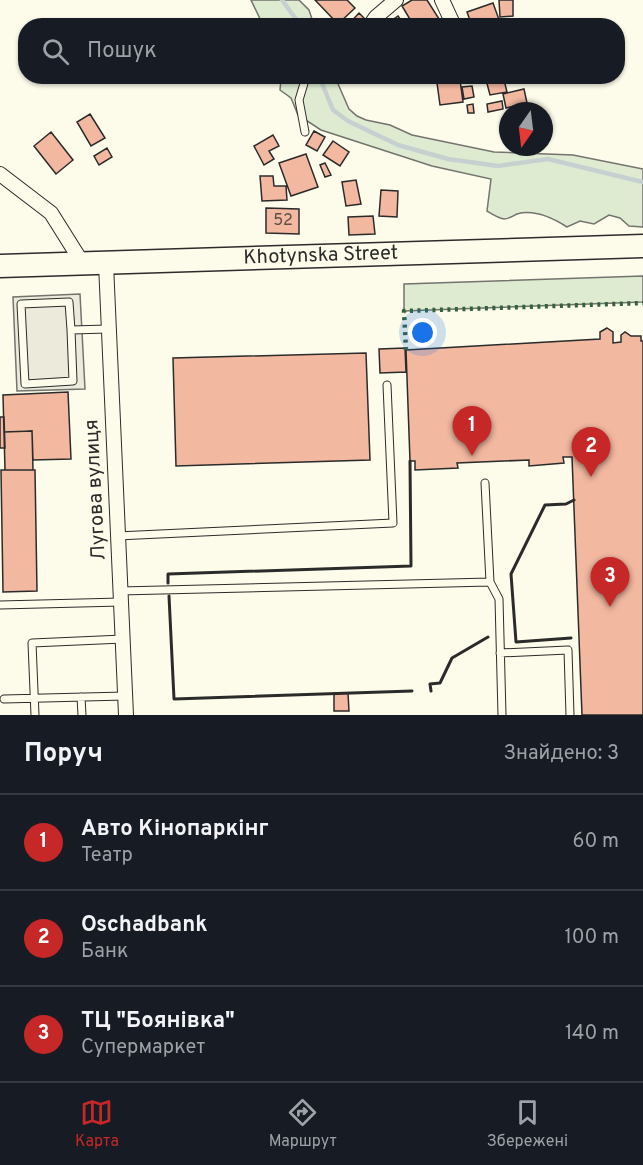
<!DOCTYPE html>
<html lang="uk">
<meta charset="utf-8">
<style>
body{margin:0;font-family:Overpass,sans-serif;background:#242831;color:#f1f3f6}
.compass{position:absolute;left:499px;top:102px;width:54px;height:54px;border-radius:50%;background:#171b24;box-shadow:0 2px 4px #0004;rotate:194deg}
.you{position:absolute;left:423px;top:333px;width:21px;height:21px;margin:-15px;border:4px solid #fff;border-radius:50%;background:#1a73e8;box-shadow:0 0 0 9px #1a73e833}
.badge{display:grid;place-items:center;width:39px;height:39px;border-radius:50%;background:#c62828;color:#fff;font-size:20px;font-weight:700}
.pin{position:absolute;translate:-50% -50px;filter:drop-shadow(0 2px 3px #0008)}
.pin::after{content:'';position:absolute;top:32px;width:21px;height:18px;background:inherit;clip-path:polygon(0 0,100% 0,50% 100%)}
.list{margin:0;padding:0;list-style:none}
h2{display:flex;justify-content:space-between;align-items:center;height:78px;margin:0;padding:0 24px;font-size:26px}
h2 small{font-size:20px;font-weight:400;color:#9ea1a6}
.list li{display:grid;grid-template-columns:39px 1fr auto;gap:18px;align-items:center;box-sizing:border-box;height:96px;padding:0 24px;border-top:2px solid #363941}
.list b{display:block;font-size:22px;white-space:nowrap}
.list p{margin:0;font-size:20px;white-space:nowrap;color:#9ea1a6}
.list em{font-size:20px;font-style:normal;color:#9ea1a6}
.icon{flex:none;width:33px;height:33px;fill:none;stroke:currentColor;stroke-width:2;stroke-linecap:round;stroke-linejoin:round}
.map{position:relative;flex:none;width:643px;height:715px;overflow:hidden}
.search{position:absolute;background:#171b24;box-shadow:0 2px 4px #0004;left:18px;right:18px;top:18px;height:66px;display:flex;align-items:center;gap:15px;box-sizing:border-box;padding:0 21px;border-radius:24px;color:#9ea1a6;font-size:22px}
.sheet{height:366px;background:#171b24}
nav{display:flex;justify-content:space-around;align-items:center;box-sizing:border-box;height:84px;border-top:2px solid #363941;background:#171b24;font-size:16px;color:#9ea1a6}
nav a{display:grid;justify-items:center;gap:3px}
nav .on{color:#c62828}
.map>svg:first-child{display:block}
.green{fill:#deebd1;stroke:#74746e;stroke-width:1.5}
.parking{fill:#eceadb;stroke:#74746e;stroke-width:1.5}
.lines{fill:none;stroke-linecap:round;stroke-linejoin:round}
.stream{stroke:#c7d0d0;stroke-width:4.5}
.building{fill:#f2b8a0;stroke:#2b2b2b;stroke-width:1.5}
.service-casing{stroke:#2b2b2b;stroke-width:9}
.minor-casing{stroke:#2b2b2b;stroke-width:16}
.trunk-casing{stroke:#2b2b2b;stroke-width:25}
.service{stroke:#fdfbea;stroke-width:7}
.minor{stroke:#fdfbea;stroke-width:14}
.trunk{stroke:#fdfbea;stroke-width:22}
.hedge{stroke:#34623c;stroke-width:4.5;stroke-dasharray:3 4.5;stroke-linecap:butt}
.wall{stroke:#2b2b2b;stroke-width:3}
.labels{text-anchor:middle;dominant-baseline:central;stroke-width:4.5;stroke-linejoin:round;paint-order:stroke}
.number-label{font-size:16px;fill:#5d4e48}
.street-label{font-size:20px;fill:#2b2b2b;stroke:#fdfbea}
</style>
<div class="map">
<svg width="643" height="715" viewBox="0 0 643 715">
<rect width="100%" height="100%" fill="#fdfbea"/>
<!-- green -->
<path class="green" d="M251,0H299L309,10L314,25H263Z
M284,77H335L349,109L357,116L366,120L390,125L412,135L494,152L573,155L643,169V227L629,226L620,218L609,215L594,224L580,221L567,227C553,218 534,209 517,214C513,216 509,219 504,219C498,218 492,214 487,211L491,179L432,166L321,130L298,115L291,98L280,90L281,80Z
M643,276V302L404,311V284Z"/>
<!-- parking -->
<path class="parking" d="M80,294L85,389L17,391L13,297Z"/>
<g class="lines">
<!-- stream -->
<path class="stream" d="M282,0L301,26
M319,76L333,110L348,121L398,145L448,159L498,166L548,159L643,182"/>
</g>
<!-- building -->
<path class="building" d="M315,0H347L355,8L338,24Z
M412,0H427L441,22L435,26H414L402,6Z
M499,0H513V16L500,17Z
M493,3L501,25L472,26L467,12Z
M359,13L369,23L367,26H347Z
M398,16L405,26H384Z
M485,76H503L507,92L490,95Z
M460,80L463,102L440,105L437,83Z
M472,86L474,97L464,99L462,87Z
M524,89L527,103L506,108L503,94Z
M502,101L503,109L488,112L487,104Z
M473,104L474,113H468L467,105Z
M90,114L105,138L91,146L77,122Z
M314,131L325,137L317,151L306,145Z
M51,132L73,160L56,174L34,146Z
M273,135L279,146L269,151L274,159L264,165L254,146Z
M333,141L349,152L340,166L323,155Z
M107,148L112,157L99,165L94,156Z
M306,154L318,187L291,196L279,163Z
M325,163L331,175L325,177L320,165Z
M260,176H273L274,186H286L287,200L262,201Z
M356,180L361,204L346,206L342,182Z
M381,190L398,191L397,217L379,216Z
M266,208L299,209V234L266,233Z
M373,216L375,234L349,235L348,217Z
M607,328L613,332V343L621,342V335L625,332L631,336H641V341H643V715H582L572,457H563L564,463L529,466V460L457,463L458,468L415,470V461H410L406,350L600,339V332Z
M405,348L406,372L380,373L379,349Z
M366,353L370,460L176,466L173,358Z
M68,392L71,459L33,460L32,431L4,432L3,395Z
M0,417H4L5,448H0Z
M32,431L33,470H5L4,432Z
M1,470H35L37,591L3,592Z
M348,693L349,711H334V694Z"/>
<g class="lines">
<defs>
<path id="service" d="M305,132L299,100L305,80L311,76
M71,330L73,381L25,384L21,304L69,302L71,330L108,329
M117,536L393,523L387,385
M490,582L499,599L502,715
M120,591L490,582L485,483
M0,605L121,602
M500,653L568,650L570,715
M81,697L82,715
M4,699L125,696
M35,715L32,643L123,639"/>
<path id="minor" d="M442,0L454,26
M370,26L376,17L396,0
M0,174L51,213L83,264
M106,264L126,715"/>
<g id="trunk">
<path id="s1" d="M0,266L643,246"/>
</g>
</defs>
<!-- service casing -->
<use href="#service" class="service-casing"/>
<!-- minor casing -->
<use href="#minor" class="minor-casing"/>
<!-- trunk casing -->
<use href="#trunk" class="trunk-casing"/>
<!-- service -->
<use href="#service" class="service"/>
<!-- minor -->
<use href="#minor" class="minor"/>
<!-- trunk -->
<use href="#trunk" class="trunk"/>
<!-- hedge -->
<path class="hedge" d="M406,350L404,311L643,303"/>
<!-- wall -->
<path class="wall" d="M168,583V574L411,566L410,461
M169,596L174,699L412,691
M571,638L516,642L511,574L545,505L566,504L574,500
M431,691L430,684L440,683L452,658L488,637"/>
</g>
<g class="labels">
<!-- number labels -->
<g class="number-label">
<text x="283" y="221">52</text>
</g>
<!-- street labels -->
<g class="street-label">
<text stroke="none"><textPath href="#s1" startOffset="321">Khotynska Street</textPath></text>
<text transform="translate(96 490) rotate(-93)">Лугова вулиця</text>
</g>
</g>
</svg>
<svg class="compass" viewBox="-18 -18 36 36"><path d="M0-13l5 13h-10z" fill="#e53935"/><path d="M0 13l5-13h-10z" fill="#9ea1a6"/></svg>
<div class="you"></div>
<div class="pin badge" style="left:472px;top:456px">1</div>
<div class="pin badge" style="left:591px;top:477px">2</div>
<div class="pin badge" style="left:610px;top:607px">3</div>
<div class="search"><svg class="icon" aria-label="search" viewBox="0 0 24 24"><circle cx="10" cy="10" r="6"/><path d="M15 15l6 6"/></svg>Пошук</div>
</div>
<section class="sheet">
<h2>Поруч<small>Знайдено: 3</small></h2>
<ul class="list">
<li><span class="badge">1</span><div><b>Авто Кінопаркінг</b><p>Театр</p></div><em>60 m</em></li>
<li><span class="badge">2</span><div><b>Oschadbank</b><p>Банк</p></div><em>100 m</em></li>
<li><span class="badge">3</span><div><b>ТЦ &quot;Боянівка&quot;</b><p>Супермаркет</p></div><em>140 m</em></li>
</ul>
</section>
<nav>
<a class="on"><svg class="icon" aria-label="map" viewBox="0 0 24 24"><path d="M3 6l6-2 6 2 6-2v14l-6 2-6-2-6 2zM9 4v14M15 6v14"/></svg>Карта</a>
<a><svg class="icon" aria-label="directions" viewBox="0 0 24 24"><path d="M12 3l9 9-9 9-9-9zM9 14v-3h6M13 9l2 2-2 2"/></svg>Маршрут</a>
<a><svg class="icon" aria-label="saved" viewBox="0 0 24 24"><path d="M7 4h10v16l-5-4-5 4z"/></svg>Збережені</a>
</nav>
